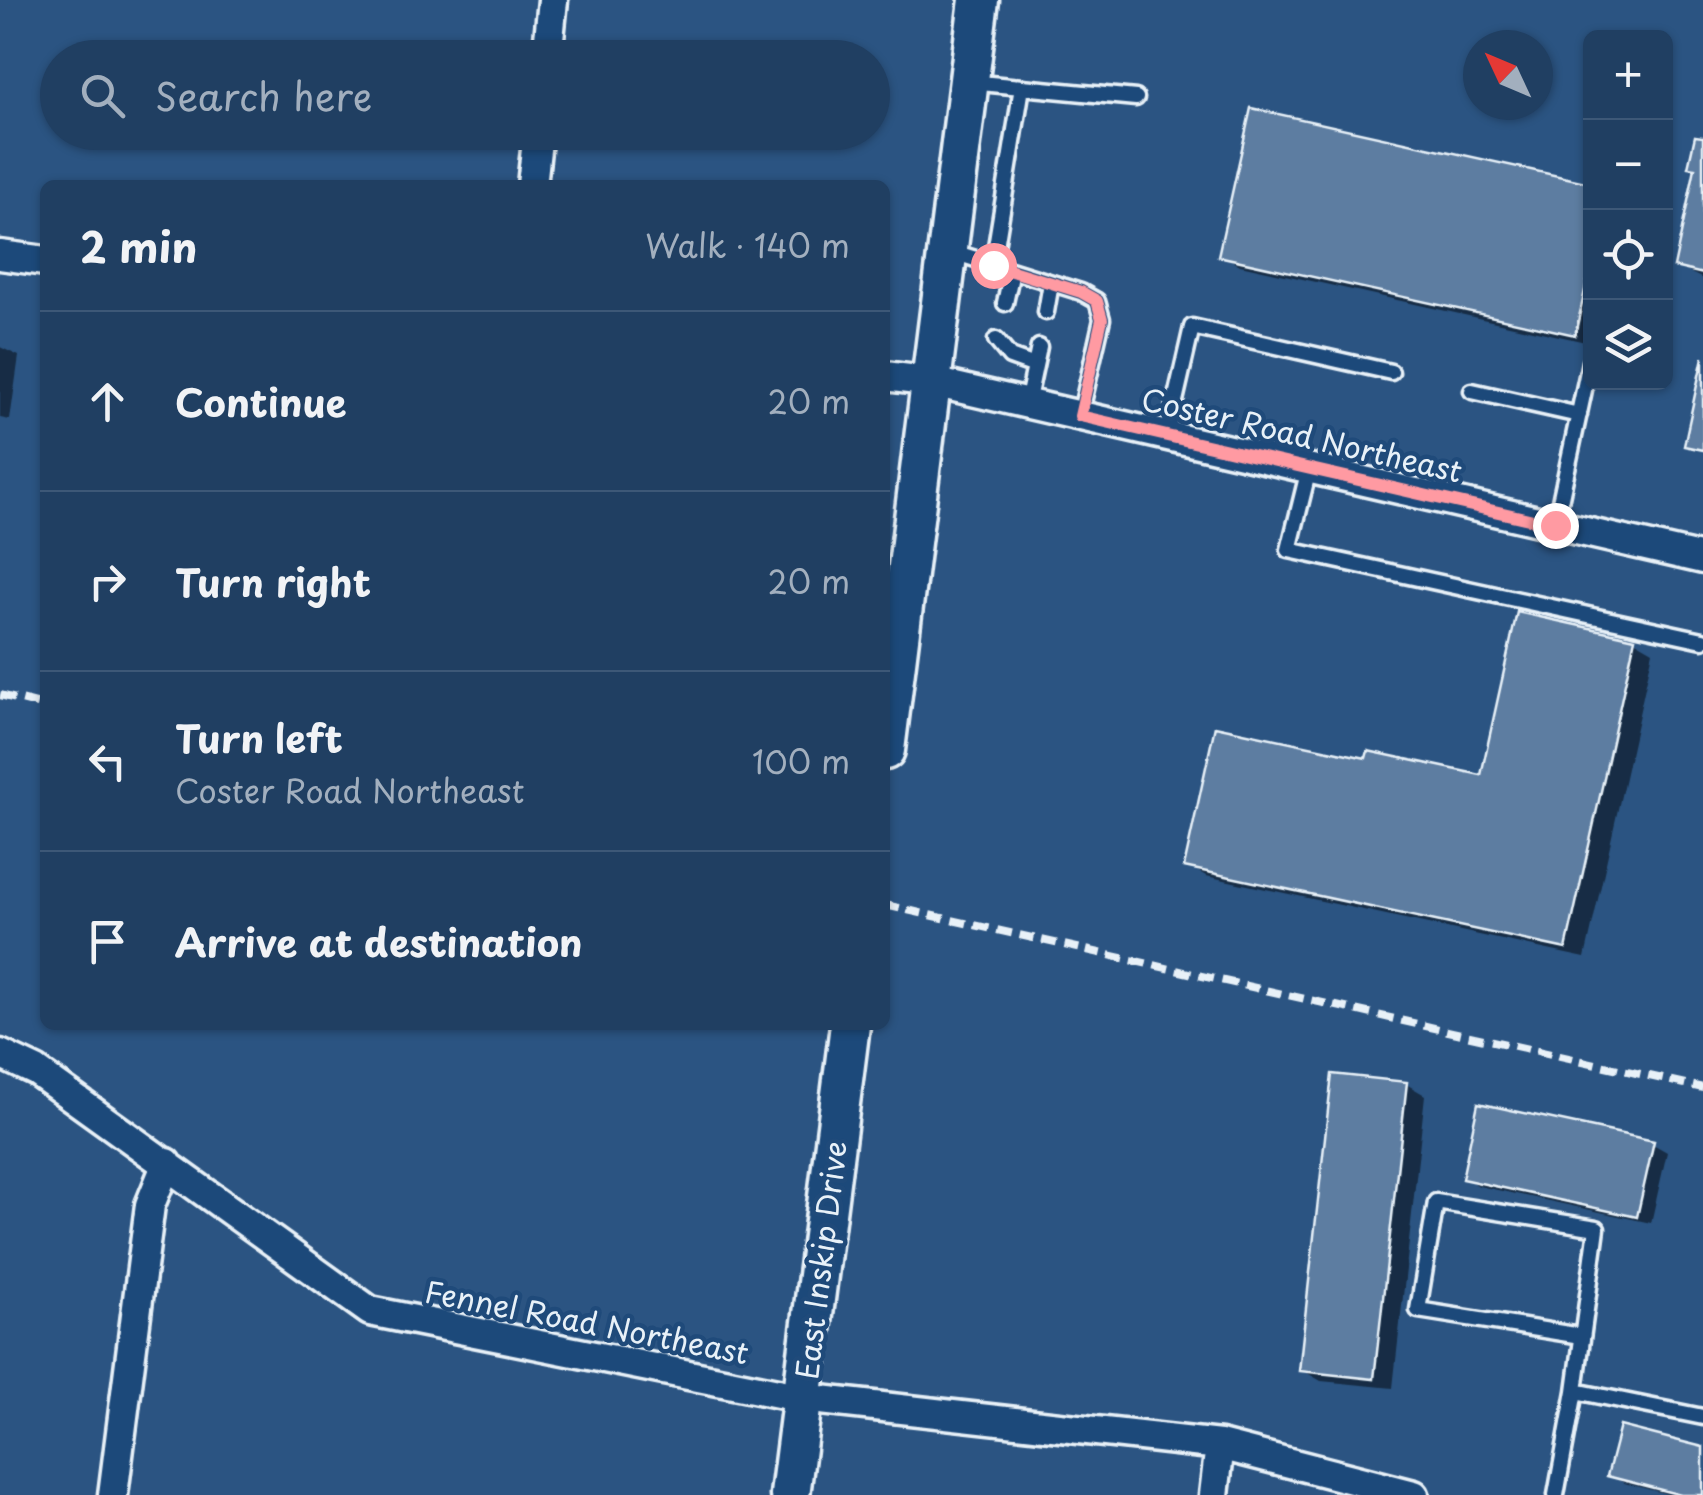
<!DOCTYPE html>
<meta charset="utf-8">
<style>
body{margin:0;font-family:"Playpen Sans",sans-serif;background:#284668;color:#f1f3f6}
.controls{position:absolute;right:30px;top:30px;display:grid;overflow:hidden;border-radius:15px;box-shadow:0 2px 8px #0004}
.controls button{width:90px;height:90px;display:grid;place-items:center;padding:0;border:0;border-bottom:2px solid #3d5877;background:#203f62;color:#f1f3f6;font:50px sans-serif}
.compass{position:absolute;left:1463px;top:30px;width:90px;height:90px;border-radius:50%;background:#203f62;box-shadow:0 2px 8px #0004;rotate:314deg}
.stop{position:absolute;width:30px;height:30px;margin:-22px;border:8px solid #ff9aa2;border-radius:50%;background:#fff}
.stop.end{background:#ff9aa2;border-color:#fff;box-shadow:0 2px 10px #0008}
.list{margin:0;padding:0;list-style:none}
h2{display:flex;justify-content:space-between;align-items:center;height:130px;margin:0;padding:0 40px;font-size:42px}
h2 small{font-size:32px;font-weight:400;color:#a2afbe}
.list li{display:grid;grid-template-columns:65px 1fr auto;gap:30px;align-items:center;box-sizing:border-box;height:180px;padding:0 40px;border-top:2px solid #3d5877}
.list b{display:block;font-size:38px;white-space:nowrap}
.list p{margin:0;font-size:32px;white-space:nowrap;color:#a2afbe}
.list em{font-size:32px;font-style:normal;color:#a2afbe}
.icon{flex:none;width:55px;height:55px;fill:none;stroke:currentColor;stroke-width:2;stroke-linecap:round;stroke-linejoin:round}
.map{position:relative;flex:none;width:1703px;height:1495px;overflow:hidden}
.search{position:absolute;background:#203f62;box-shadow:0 2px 8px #0004;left:40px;top:40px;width:850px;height:110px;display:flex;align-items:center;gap:25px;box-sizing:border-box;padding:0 35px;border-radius:55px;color:#a2afbe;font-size:38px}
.panel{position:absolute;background:#203f62;box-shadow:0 2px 8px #0004;left:40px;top:180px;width:850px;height:850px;border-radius:15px}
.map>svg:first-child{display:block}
.shadow{fill:#0007}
.building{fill:#5d7da1;stroke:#e8f1f8;stroke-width:2.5}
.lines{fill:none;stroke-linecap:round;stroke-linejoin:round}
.lane-casing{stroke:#e8f1f8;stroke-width:21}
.street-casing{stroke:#e8f1f8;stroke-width:35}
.secondary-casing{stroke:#e8f1f8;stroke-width:45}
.lane{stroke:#1f4a7a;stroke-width:14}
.street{stroke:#1f4a7a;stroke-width:28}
.secondary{stroke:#1f4a7a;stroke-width:38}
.rail{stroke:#e8f1f8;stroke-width:8;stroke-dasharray:15 8;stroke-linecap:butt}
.route{stroke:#ff9aa2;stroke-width:12}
.labels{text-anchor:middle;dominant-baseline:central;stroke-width:9;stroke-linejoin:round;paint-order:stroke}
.street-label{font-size:30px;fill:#e8f1f8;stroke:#1f4a7a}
</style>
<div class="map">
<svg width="1703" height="1495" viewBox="0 0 1703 1495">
<rect width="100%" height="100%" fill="#2b5482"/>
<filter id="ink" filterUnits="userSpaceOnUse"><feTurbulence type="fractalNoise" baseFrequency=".01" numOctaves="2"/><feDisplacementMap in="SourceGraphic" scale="20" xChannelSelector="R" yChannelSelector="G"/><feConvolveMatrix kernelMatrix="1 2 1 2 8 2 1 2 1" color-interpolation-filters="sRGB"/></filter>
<g filter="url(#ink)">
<!-- shadow -->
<path class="shadow" d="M1253,111L1590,186V343L1240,265L1221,254Z
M1703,140V279L1677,266Z
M0,347L19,356L10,420L0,418Z
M1634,640L1653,651L1585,958L1206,876L1187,865L1368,761L1483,778Z
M1406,1084L1425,1095L1393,1388L1321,1381L1302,1370Z
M1653,1144L1667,1152L1651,1223L1479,1186L1464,1178Z
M1703,1450V1495H1671L1624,1483L1610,1475Z"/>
<!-- building -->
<path class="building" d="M1251,108L1590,183V268L1575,335L1218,256Z
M1695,136L1703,137V274L1674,267L1695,168L1688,167Z
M1703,357V450L1684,446Z
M1517,612L1635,638L1566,949L1184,867L1215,726L1366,758L1368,751L1481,775Z
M1332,1074L1407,1082L1374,1379L1299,1371Z
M1478,1103L1654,1141L1637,1217L1462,1179Z
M1620,1426L1703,1447V1495H1681L1607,1476Z"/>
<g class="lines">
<defs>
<path id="lane" d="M970,82L1136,98
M950,251L1081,292L1097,301L1102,319L1080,416
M993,265L1022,87
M1005,303L1012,271
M1046,312L1051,283
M996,340L1010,357L1035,366
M1472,391L1579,415
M1027,404L1039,347
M1167,436L1192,327L1391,372
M1309,469L1289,550L1703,640
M1555,525L1590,362
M1575,1391L1703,1417
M1556,1495L1575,1391L1597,1228L1436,1202L1418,1310L1581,1336"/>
<path id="street" d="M547,58L553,0
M532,185L538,132
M0,255L45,261
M885,376L933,382L1703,559
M0,1054L36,1071L370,1311L803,1398L1220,1445L1414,1495
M113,1495L150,1205L167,1163
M1214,1495L1220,1445"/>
<path id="secondary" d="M885,750L979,0
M790,1495L850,1025"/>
</defs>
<!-- lane casing -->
<use href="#lane" class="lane-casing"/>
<!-- street casing -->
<use href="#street" class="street-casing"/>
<!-- secondary casing -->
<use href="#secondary" class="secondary-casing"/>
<!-- lane -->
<use href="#lane" class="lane"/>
<!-- street -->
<use href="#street" class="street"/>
<!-- secondary -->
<use href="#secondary" class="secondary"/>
<!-- rail -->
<path class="rail" d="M0,695L45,706
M885,905L1703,1088"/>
</g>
</g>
<g class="lines" filter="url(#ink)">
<!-- route -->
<path class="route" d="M993,265L1081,292L1097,301L1102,319L1080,416L1555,525"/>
</g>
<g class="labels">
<!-- street labels -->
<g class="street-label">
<text transform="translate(1302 434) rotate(13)">Coster Road Northeast</text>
<text transform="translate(820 1260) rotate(-83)">East Inskip Drive</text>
<text transform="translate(587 1321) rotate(11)">Fennel Road Northeast</text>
</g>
</g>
</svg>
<div class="controls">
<button>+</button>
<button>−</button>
<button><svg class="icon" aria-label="locate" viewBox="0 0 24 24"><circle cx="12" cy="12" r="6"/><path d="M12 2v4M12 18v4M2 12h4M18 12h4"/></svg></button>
<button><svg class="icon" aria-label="layers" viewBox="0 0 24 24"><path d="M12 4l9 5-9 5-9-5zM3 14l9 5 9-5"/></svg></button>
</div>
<svg class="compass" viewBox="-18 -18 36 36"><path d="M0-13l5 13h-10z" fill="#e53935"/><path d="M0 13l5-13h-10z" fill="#a2afbe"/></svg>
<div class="stop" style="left:993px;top:265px"></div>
<div class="stop end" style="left:1555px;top:525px"></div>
<div class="search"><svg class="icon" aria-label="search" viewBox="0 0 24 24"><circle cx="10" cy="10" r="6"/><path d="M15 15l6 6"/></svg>Search here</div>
<section class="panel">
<h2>2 min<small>Walk · 140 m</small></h2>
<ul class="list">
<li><svg class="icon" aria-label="ahead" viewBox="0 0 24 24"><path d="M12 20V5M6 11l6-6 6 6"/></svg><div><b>Continue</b></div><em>20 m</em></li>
<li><svg class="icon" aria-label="right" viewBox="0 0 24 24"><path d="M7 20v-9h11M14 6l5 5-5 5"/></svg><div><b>Turn right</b></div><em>20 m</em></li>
<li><svg class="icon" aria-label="left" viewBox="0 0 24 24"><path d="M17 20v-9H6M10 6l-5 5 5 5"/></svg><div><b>Turn left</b><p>Coster Road Northeast</p></div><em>100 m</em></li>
<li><svg class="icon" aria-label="arrive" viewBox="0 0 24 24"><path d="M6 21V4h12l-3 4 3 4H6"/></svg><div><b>Arrive at destination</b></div></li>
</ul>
</section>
</div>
